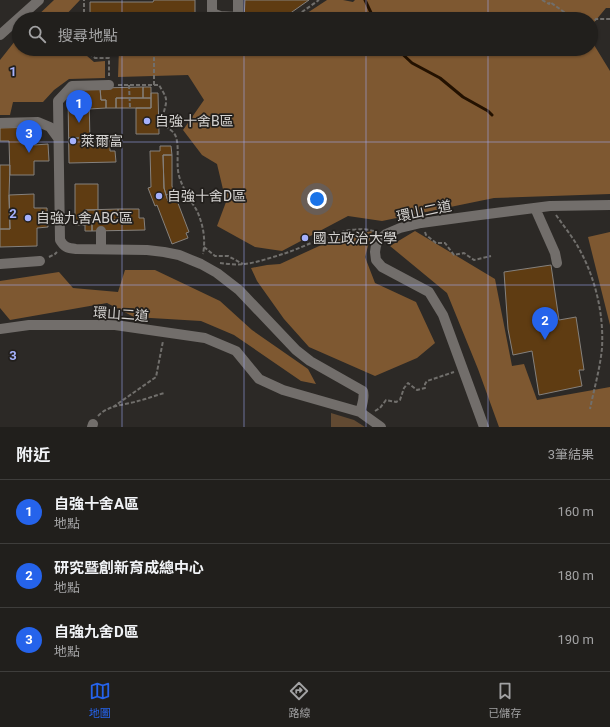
<!DOCTYPE html>
<html lang="zh-TW">
<meta charset="utf-8">
<style>
body{margin:0;font-family:Roboto,"Noto Sans TC",sans-serif;background:#292725;color:#f1f3f6}
.you{position:absolute;left:317px;top:199px;width:14px;height:14px;margin:-10px;border:3px solid #fff;border-radius:50%;background:#1a73e8;box-shadow:0 0 0 6px #1a73e833}
.badge{display:grid;place-items:center;width:26px;height:26px;border-radius:50%;background:#2563eb;color:#fff;font-size:13px;font-weight:700}
.pin{position:absolute;translate:-50% -33px;filter:drop-shadow(0 1px 2px #0008)}
.pin::after{content:'';position:absolute;top:21px;width:14px;height:12px;background:inherit;clip-path:polygon(0 0,100% 0,50% 100%)}
.list{margin:0;padding:0;list-style:none}
h2{display:flex;justify-content:space-between;align-items:center;height:52px;margin:0;padding:0 16px;font-size:17px}
h2 small{font-size:13px;font-weight:400;color:#a2a2a3}
.list li{display:grid;grid-template-columns:26px 1fr auto;gap:12px;align-items:center;box-sizing:border-box;height:64px;padding:0 16px;border-top:1px solid #3e3d3b}
.list b{display:block;font-size:15px;white-space:nowrap}
.list p{margin:0;font-size:13px;white-space:nowrap;color:#a2a2a3}
.list em{font-size:13px;font-style:normal;color:#a2a2a3}
.icon{flex:none;width:22px;height:22px;fill:none;stroke:currentColor;stroke-width:2;stroke-linecap:round;stroke-linejoin:round}
.map{position:relative;flex:none;width:610px;height:427px;overflow:hidden}
.search{position:absolute;background:#211f1c;box-shadow:0 1px 3px #0004;left:12px;right:12px;top:12px;height:44px;display:flex;align-items:center;gap:10px;box-sizing:border-box;padding:0 14px;border-radius:22px;color:#a2a2a3;font-size:15px}
.sheet{height:244px;background:#211f1c}
nav{display:flex;justify-content:space-around;align-items:center;box-sizing:border-box;height:56px;border-top:1px solid #3e3d3b;background:#211f1c;font-size:11px;color:#a2a2a3}
nav a{display:grid;justify-items:center;gap:2px}
nav .on{color:#2563eb}
.map>svg:first-child{display:block}
.green{fill:#624a32}
.forest{fill:#7e5831}
.lines{fill:none;stroke-linecap:round;stroke-linejoin:round}
.stream{stroke:#231100;stroke-width:3}
.building{fill:#5f3c12;stroke:#85817d}
.path{stroke:#716f6c;stroke-width:2;stroke-dasharray:4 2;stroke-linecap:butt}
.minor{stroke:#726e6b;stroke-width:10}
.grid{fill:none;stroke:#a5b1fc;stroke-width:1;stroke-opacity:0.55}
.poi-dot{fill:#a5b1fc;stroke:#221f1c;stroke-width:1.5}
.labels{text-anchor:middle;dominant-baseline:central;stroke-width:3.5;stroke-linejoin:round;paint-order:stroke}
.poi-label{font-size:14px;fill:#d4d2d0;stroke:#221f1c;text-anchor:start}
.street-label{font-size:14px;fill:#d4d2d0;stroke:#221f1c}
.grid-label{font-size:13px;text-anchor:middle;font-weight:bold;fill:#a5b1fc;stroke:#221f1c;stroke-width:3.5;stroke-linejoin:round;paint-order:stroke}
</style>
<div class="map">
<svg width="610" height="427" viewBox="0 0 610 427">
<rect width="100%" height="100%" fill="#2c2926"/>
<!-- green -->
<path class="green" d="M331,413L354,420L365,427H331Z"/>
<!-- forest -->
<path class="forest" d="M54,0H80L62,19H34Z
M327,0H343L353,2L355,0H610V8H606L591,26V19H298Z
M19,36V49H79L94,62L105,61V78L69,79L54,90L43,102H13L10,115H0V60Z
M591,40L610,71V194L494,198L382,221L348,216L282,251L255,247L217,226L226,202L217,164L202,155L183,130L204,100L188,75L118,77L119,49H591Z
M372,231L365,257L375,283L416,302L435,343L417,358L375,376L309,347L284,319L257,281L251,268L267,265L280,264L330,241Z
M415,231L495,279L512,366L524,364L537,400L610,387V427H499L478,369L447,293L390,246Z
M610,232V325L588,237Z
M125,270H155L220,301L252,330L308,369L316,384L301,381L234,335L201,321L134,317L107,303L10,320L0,308V281L59,272L73,288L118,292Z"/>
<g class="lines">
<!-- stream -->
<path class="stream" d="M365,0L374,19
M397,49L412,63L440,78L463,97L488,111L492,115"/>
</g>
<!-- building -->
<path class="building" d="M154,0H195V19H90V2H153Z
M245,0H309L282,19H244Z
M143,87V98H116V108H106V100H101L100,88Z
M143,87H151V98H143Z
M100,88L101,100H106V108L89,109V95L68,96L75,89Z
M151,93H158L159,134H136V108H151Z
M89,95L90,142L110,141V151H115L116,162L69,163L68,96Z
M116,98H151V108H116Z
M37,127V140H33L34,145L48,144L49,161H34V175H10L9,141H0V128Z
M160,146H171L172,155H163L164,188L168,201L176,198L189,232L186,233L188,238L172,244L157,205L155,206L148,188L151,187L150,151H160Z
M163,155H172V186L174,192L166,195L164,188Z
M0,165H10L9,195L10,229H0Z
M75,184H98V210H85V225H75Z
M176,191L178,197L168,201L166,195Z
M34,194V208H47L48,227L37,228V246L0,247V229H10L9,195Z
M118,209H139V218H144L145,230L92,231V220H119Z
M118,209L119,220H85V210Z
M85,220H92V231H85Z
M551,265L559,320L576,317L584,370H579L582,386L539,395L532,351L513,355L508,329L504,272Z"/>
<g class="lines">
<!-- path -->
<path class="path" d="M542,0L549,4L550,2L564,12V15L570,19
M84,19V0
M292,19L319,0
M591,25L596,19H610
M85,49L95,58H109V76
M118,85H159C161,89 165,94 166,99C167,107 161,114 164,123C166,129 174,130 176,137C180,150 175,166 180,179C184,190 190,200 196,209C203,223 206,239 203,254
M129,85L130,108
M154,85V49
M69,138H90
M556,215C563,225 571,235 577,245C595,276 604,313 602,348C600,369 594,389 590,409
M425,232L426,235L436,243H445L454,255L464,253L474,260L491,256
M204,247L215,256H228L243,264
M49,257L55,254L57,252
M220,263C228,264 237,265 245,264C259,262 273,257 286,253C313,244 346,223 374,231
M113,407L156,377L163,341
M375,411L380,408L386,400L396,402L400,400L404,388L408,383L417,390L425,388V384L427,381L454,372
M98,416C108,405 125,405 138,401C147,399 156,395 165,393"/>
<!-- minor -->
<path class="minor" d="M212,0V13L220,16L238,17V0
M0,35L39,0
M109,85L72,86L58,101L60,240C64,247 67,248 76,249L147,250L164,252L179,255L201,264L217,273L239,290L296,350L310,361L363,391C365,398 362,405 360,412
M0,123L38,122L50,127L58,138
M535,208L555,253L557,263
M101,231V249
M0,264L40,261
M0,329L29,325H115L205,338L236,351L259,379L283,390L360,412L381,427
M92,427L93,424
M484,427L443,315L429,292L382,267L376,260L375,252L376,245L380,239L386,234L400,228L421,223L480,215L550,206L610,205"/>
</g>
<!-- grid -->
<path class="grid" d="M122,0V19M244,0V19M366,0V19M488,0V19M122,49V427M244,49V427M366,49V427M488,49V427M0,142H610M0,285H610"/>
<!-- markers -->
<g class="poi-dot">
<circle cx="147" cy="121" r="4"/>
<circle cx="73" cy="141" r="4"/>
<circle cx="159" cy="196" r="4"/>
<circle cx="28" cy="218" r="4"/>
<circle cx="305" cy="238" r="4"/>
</g>
<g class="labels">
<!-- poi labels -->
<g class="poi-label">
<text x="155" y="121">自強十舍B區</text>
<text x="81" y="141">萊爾富</text>
<text x="167" y="196">自強十舍D區</text>
<text x="36" y="218">自強九舍ABC區</text>
<text x="313" y="238">國立政治大學</text>
</g>
<!-- street labels -->
<g class="street-label">
<text transform="translate(424 211) rotate(-12)">環山二道</text>
<text transform="translate(121 314) rotate(4)">環山二道</text>
</g>
</g>
<g class="grid-label">
<text x="13" y="76">1</text>
<text x="13" y="218">2</text>
<text x="13" y="360">3</text>
</g>
</svg>
<div class="you"></div>
<div class="pin badge" style="left:79px;top:123px">1</div>
<div class="pin badge" style="left:545px;top:340px">2</div>
<div class="pin badge" style="left:29px;top:153px">3</div>
<div class="search"><svg class="icon" aria-label="search" viewBox="0 0 24 24"><circle cx="10" cy="10" r="6"/><path d="M15 15l6 6"/></svg>搜尋地點</div>
</div>
<section class="sheet">
<h2>附近<small>3筆結果</small></h2>
<ul class="list">
<li><span class="badge">1</span><div><b>自強十舍A區</b><p>地點</p></div><em>160 m</em></li>
<li><span class="badge">2</span><div><b>研究暨創新育成總中心</b><p>地點</p></div><em>180 m</em></li>
<li><span class="badge">3</span><div><b>自強九舍D區</b><p>地點</p></div><em>190 m</em></li>
</ul>
</section>
<nav>
<a class="on"><svg class="icon" aria-label="map" viewBox="0 0 24 24"><path d="M3 6l6-2 6 2 6-2v14l-6 2-6-2-6 2zM9 4v14M15 6v14"/></svg>地圖</a>
<a><svg class="icon" aria-label="directions" viewBox="0 0 24 24"><path d="M12 3l9 9-9 9-9-9zM9 14v-3h6M13 9l2 2-2 2"/></svg>路線</a>
<a><svg class="icon" aria-label="saved" viewBox="0 0 24 24"><path d="M7 4h10v16l-5-4-5 4z"/></svg>已儲存</a>
</nav>
